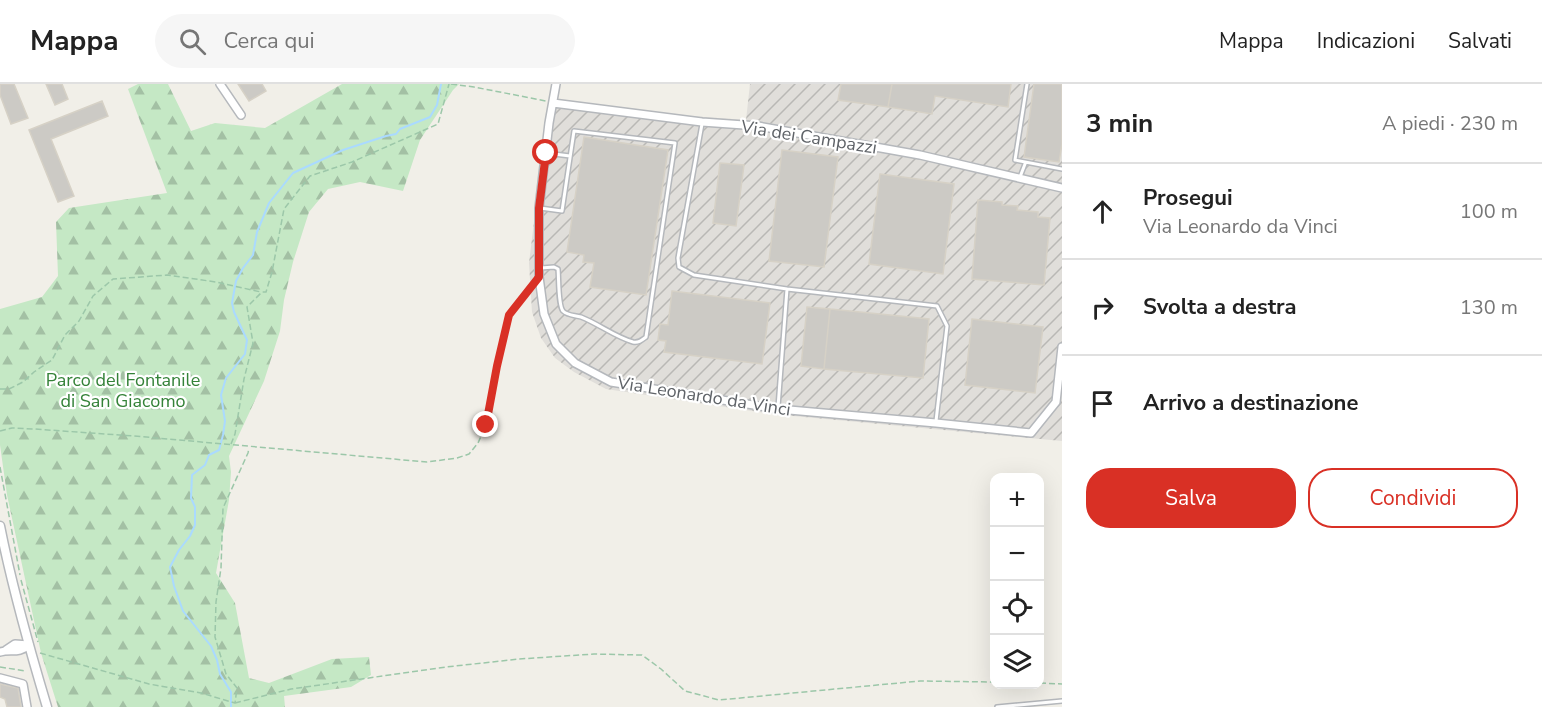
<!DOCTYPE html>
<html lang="it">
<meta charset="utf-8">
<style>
body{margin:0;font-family:"Nunito Sans",sans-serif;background:#f6f6f6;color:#222}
.controls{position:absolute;right:18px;bottom:18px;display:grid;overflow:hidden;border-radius:12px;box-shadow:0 6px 24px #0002}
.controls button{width:54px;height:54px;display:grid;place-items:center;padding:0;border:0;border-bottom:2px solid #e0e0e0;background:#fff;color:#222;font:30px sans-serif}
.stop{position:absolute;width:18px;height:18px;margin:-14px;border:4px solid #d93025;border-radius:50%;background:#fff}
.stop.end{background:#d93025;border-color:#fff;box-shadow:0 2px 6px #0008}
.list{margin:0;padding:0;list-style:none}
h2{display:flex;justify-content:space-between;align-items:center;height:78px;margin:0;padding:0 24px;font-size:26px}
h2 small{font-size:20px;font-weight:400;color:#767676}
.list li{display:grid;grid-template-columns:39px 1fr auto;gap:18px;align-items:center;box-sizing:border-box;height:96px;padding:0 24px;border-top:2px solid #e0e0e0}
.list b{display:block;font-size:22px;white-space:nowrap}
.list p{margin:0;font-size:20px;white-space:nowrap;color:#767676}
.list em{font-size:20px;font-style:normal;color:#767676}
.actions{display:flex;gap:12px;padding:18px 24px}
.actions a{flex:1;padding:14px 0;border:2px solid #d93025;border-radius:24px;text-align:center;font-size:21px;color:#d93025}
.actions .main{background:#d93025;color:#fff}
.icon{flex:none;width:33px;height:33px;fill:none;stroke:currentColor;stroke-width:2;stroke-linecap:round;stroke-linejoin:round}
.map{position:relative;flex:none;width:1062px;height:623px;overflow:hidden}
header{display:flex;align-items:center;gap:36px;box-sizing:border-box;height:84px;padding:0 30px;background:#fff;border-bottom:2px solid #e0e0e0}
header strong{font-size:28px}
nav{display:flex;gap:33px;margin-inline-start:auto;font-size:21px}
.search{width:420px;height:54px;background:#f6f6f6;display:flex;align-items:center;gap:15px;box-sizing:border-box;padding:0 21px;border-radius:33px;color:#767676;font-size:22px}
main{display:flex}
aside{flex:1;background:#fff}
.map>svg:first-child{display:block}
.industrial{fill:url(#industrial-furrows)}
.forest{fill:url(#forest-firs)}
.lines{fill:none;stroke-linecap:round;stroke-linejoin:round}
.stream{stroke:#aadaff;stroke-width:2}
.building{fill:#cccac5;stroke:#d6d1c6;stroke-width:1.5}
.service-casing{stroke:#b5b8bc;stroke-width:6}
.minor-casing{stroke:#b5b8bc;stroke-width:10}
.tertiary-casing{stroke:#b5b8bc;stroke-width:11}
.path{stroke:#9cc7a9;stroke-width:1.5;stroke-dasharray:6 3;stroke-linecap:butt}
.service{stroke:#fff;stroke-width:3}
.minor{stroke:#fff;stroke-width:7}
.tertiary{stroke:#fff;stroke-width:8}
.route{stroke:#d93025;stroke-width:8}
.labels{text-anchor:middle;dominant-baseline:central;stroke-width:4.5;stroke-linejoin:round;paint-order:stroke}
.street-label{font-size:18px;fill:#5f6368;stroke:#fff}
.park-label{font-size:18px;fill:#348238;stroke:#fff}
</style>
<header>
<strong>Mappa</strong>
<div class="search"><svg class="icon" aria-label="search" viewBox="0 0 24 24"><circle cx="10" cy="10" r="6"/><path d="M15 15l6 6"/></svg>Cerca qui</div>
<nav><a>Mappa</a><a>Indicazioni</a><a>Salvati</a></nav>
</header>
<main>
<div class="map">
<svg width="1062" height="623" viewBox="0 0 1062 623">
<defs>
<pattern id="industrial-furrows" width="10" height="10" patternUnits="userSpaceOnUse" patternTransform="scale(1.5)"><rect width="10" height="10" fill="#e0deda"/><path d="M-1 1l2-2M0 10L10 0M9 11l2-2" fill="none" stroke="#b9b8b5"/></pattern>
<pattern id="forest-firs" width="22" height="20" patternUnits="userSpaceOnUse" patternTransform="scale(1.5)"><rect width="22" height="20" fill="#c5e8c5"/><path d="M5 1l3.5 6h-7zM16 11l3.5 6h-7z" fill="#a3c0a4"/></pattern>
</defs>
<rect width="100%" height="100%" fill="#f1efe8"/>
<!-- industrial -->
<path class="industrial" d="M750,0H1062V357L772,330L606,305L574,288L555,274L541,254L532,228L529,179L548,22L746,36Z"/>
<!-- forest -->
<path class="forest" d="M138,0H168L191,47L215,39L265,44L342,0H459L453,6L420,56L403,107L360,98L328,105L309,128L293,178L284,216L280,247L264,297L229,372L231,388L229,416L216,489L235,519L249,594L269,599L332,575L369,573L371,591L351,603L284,612L285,623H58L41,569L7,411L0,361V225L42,213L58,192L56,138L69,124L167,109L128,5Z"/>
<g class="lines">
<!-- stream -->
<path class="stream" d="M231,623V608L220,590L217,576L211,562L183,527L174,502L170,483L179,466L190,452L195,441V423L191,414L192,391L205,381L209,371L219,366L223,351L225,337L221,311L226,294L245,270L247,256L234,228L232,219L236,197L243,184L253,171L257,148L269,119L293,89L343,66L386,52L396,50L400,45L430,33L437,21L441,0"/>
</g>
<!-- building -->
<path class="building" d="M0,0H14L28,34L11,40L0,11Z
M46,0H62L68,15L55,21Z
M238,0H262L266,7L249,17Z
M841,0H892L888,23L838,16Z
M892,0H1011L1008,23L935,12L932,30L888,23Z
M1034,0H1062V60L1059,78L1024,73Z
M102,17L108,32L51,55L74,112L58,118L29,46Z
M584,53L668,66L646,211L590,203L594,179L583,178L584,171L567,168Z
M782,66L838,73L824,183L769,177Z
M720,79L744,81L736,142L713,139Z
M880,90L954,100L943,190L869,180Z
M978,116L1002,118V121L1018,122L1017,126L1038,128V133L1050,134L1044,201L972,195Z
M672,207L770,219L762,280L664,268L666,257L658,256L660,240L668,241Z
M807,223L830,225L824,285L801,282Z
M830,225L929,235L923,294L824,285Z
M972,235L1043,243L1035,309L965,301Z
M0,600L18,604L21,623H7L5,615L0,613Z"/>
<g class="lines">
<defs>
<path id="service" d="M1027,0L1015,76L1062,85
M702,40L678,174L679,183L694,191L787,205
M546,69L570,72
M1020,93L1025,80
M540,124L562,127L574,47L675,59L646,253C642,256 639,259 633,258C615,253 599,240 581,233C575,231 568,232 563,227C558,221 559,194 558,185L554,183L541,184
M778,323L787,205L937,222L947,242L936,337
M997,623L1062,617"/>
<path id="minor" d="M220,0L241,31
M556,0L549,39L539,124V193L544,230L556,260L575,279L611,298L778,325L936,339L1031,349L1056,318L1062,263
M553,19L702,38L758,42L920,71L1062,104
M6,566L15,560L29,561
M0,568C11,565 19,570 29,561
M0,594L23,600L27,623"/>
<path id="tertiary" d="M0,442C12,503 29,563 47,623"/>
</defs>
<!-- service casing -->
<use href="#service" class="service-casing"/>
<!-- minor casing -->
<use href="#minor" class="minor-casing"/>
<!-- tertiary casing -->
<use href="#tertiary" class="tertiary-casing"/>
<!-- path -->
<path class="path" d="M451,0L474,3L546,17
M0,305H9L23,298L34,288L52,276L65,251L79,237L93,212L113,195L167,191L216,198L261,208
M0,347L12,344L34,345L134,352L427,378L457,374L469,370L478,359L486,341L497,282L509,232L533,201
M231,360L235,350L244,295L253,259L247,223L262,208H266L272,188L284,125L310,92L352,78L438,40L449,0
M0,383L20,491
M21,496L38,558
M40,569L149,600L201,609L235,619L237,604L226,590L215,553L216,518L221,484L223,424L248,369L249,364
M0,583L26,587
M1040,599L1062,600
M235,619L291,605L446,583L519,575L594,570L642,571L661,585L685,607L719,616L920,597L994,598"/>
<!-- service -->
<use href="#service" class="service"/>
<!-- minor -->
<use href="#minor" class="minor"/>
<!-- tertiary -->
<use href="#tertiary" class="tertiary"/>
</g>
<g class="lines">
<!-- route -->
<path class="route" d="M486,341L497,282L509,231L539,193V124L546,69"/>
</g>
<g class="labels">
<!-- street labels -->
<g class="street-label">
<text transform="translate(809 53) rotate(9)">Via dei Campazzi</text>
<text transform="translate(704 312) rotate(9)">Via Leonardo da Vinci</text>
</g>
<!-- park labels -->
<g class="park-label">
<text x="123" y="296">Parco del Fontanile<tspan x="123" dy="21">di San Giacomo</tspan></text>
</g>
</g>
</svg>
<div class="controls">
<button>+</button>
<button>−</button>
<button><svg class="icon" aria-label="locate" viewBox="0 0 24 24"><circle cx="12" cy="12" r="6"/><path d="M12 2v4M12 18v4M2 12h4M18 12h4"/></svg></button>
<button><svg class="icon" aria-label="layers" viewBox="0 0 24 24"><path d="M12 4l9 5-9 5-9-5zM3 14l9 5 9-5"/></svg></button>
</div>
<div class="stop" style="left:546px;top:69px"></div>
<div class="stop end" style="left:486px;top:341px"></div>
</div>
<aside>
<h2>3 min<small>A piedi · 230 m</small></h2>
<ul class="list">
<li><svg class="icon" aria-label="ahead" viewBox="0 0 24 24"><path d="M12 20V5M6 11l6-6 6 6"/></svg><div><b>Prosegui</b><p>Via Leonardo da Vinci</p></div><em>100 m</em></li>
<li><svg class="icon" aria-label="right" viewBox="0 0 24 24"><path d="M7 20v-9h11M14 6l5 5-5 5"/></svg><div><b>Svolta a destra</b></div><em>130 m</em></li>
<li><svg class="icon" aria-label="arrive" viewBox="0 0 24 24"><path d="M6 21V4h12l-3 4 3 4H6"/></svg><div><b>Arrivo a destinazione</b></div></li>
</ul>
<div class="actions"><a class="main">Salva</a><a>Condividi</a></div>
</aside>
</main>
